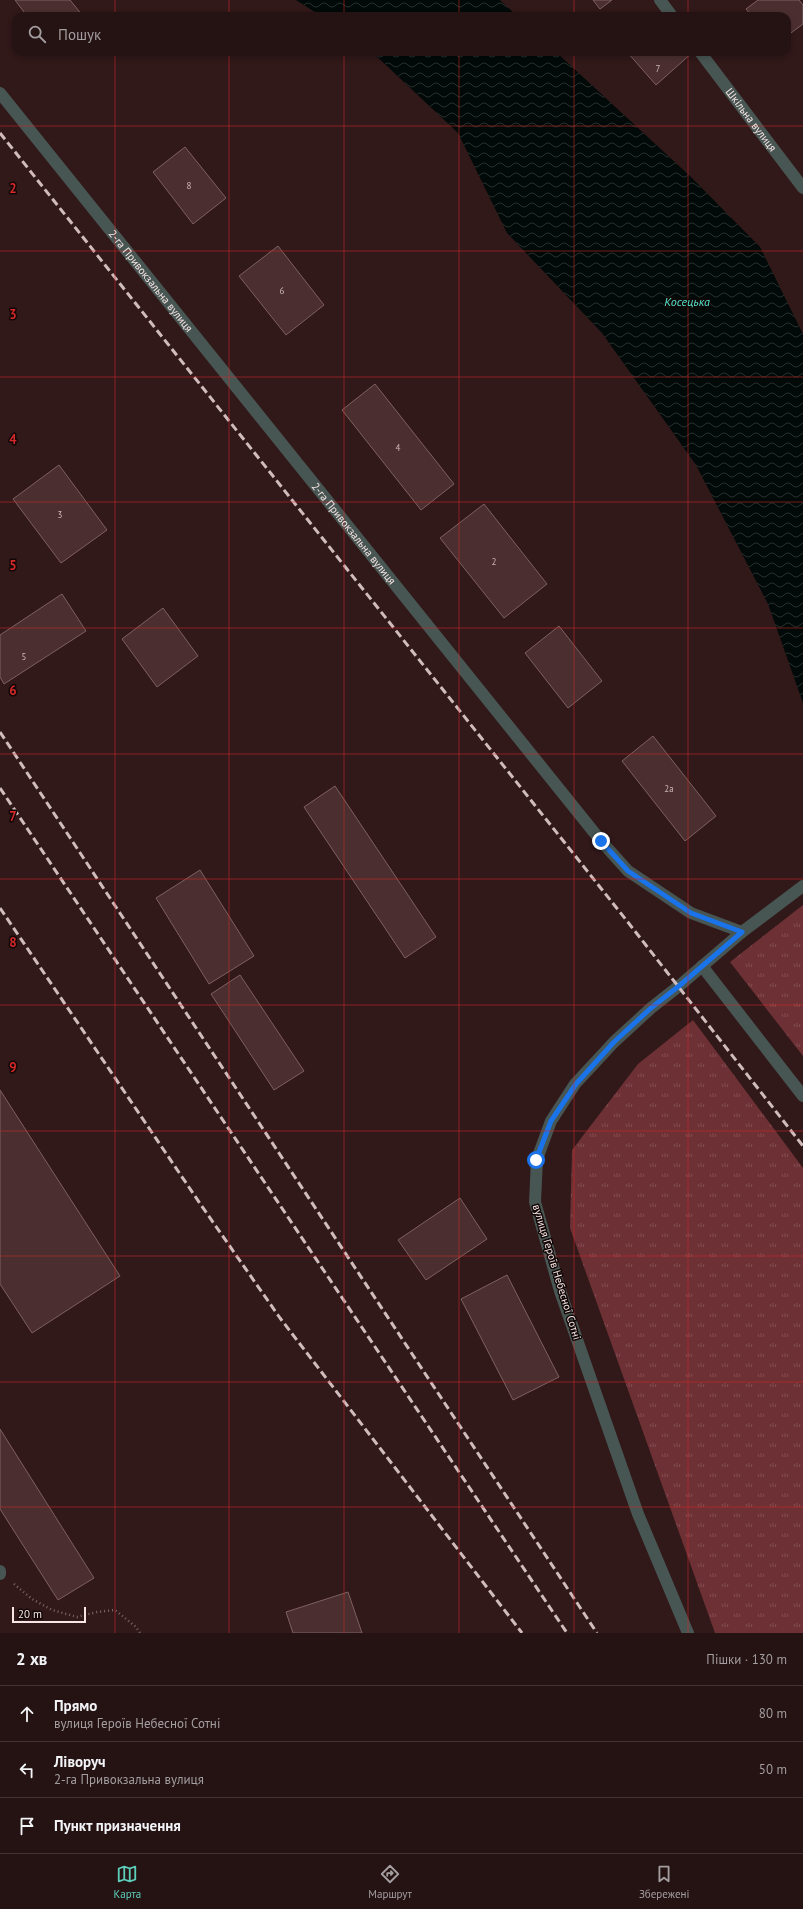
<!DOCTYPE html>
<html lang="uk">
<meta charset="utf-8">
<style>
body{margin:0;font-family:"PT Sans",sans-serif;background:#312021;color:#f1f3f6}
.scale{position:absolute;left:12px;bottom:10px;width:74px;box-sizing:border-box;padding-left:4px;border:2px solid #f8e6e6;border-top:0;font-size:11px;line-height:14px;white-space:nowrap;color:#f8e6e6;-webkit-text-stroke:3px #120707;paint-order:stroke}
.stop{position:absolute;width:12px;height:12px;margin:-9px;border:3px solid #1a73e8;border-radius:50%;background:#fff}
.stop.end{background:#1a73e8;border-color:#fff;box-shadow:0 1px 4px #0008}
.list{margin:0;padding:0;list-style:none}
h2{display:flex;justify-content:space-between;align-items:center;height:52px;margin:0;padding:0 16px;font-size:17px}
h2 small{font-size:13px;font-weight:400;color:#a39ea0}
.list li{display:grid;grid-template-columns:26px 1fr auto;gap:12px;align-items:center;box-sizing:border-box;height:56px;padding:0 16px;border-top:1px solid #423233}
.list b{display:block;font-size:15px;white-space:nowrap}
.list p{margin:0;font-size:13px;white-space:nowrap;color:#a39ea0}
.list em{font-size:13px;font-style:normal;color:#a39ea0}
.icon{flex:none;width:22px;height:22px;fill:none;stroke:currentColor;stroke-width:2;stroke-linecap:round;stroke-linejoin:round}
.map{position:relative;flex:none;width:803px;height:1633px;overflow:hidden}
.search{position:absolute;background:#251213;box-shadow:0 2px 6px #0003;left:12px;right:12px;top:12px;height:44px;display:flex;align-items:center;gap:10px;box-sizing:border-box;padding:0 14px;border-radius:12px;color:#a39ea0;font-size:15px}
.sheet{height:220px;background:#251213}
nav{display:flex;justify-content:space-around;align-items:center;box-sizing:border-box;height:56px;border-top:1px solid #423233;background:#251213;font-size:11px;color:#a39ea0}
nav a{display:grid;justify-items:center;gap:2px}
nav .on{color:#5cceba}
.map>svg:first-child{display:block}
.grass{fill:url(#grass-tufts)}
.water{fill:url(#water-waves)}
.building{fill:#4b2f30;stroke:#7f6060}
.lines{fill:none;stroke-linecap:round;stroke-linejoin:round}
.path{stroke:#7e6869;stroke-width:2.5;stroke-dasharray:1 3;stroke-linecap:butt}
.service{stroke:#485653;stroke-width:12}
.minor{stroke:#485653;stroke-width:12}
.rail{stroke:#d0bcbc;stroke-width:3;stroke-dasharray:8 4;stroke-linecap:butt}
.route{stroke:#1a73e8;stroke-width:5}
.grid{fill:none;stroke:#d62828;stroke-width:1;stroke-opacity:0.55}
.labels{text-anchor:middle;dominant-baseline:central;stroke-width:3;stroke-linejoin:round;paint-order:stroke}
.number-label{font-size:9px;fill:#cdb8b8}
.street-label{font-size:11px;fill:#f8e6e6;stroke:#120707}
.water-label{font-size:12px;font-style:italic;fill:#52e4cc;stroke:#120707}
.grid-label{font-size:13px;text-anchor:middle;font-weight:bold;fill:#d62828;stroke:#120707;stroke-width:3;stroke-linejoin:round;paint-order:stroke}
</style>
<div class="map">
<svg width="803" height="1633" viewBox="0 0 803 1633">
<defs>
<pattern id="grass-tufts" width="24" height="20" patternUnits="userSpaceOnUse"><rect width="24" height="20" fill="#6d3034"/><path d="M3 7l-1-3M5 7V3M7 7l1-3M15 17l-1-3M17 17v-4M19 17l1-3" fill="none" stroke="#834e51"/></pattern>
<pattern id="water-waves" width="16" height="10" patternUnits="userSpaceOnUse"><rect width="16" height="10" fill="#010a08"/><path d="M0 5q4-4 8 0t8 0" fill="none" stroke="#272e2c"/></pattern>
</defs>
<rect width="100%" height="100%" fill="#311819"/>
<!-- grass -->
<path class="grass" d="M803,905V1056L730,962Z
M693,1020L803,1168V1633H715L570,1228L572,1150L638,1064Z"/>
<!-- water -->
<path class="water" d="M296,0H500L517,16H321Z
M372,52H556L692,178L760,247L803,334V703L768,604L696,465L602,333L507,233L458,133Z"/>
<!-- building -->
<path class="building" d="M15,0H70L83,16H27Z
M593,0H612L600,9Z
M758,0H799L803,5V24L787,36V16H752L746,9Z
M627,52H693L656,85Z
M185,147L226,198L193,224L153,172Z
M278,246L324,305L286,335L239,276Z
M375,384L454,484L421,510L342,410Z
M59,465L107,530L61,563L13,499Z
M484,504L547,584L504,618L440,538Z
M62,594L86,631L4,684L0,677V635Z
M163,608L198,656L157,687L122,639Z
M559,626L602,681L568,708L525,653Z
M653,736L716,816L685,841L622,761Z
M335,786L436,937L405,958L304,807Z
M200,870L254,956L209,984L156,898Z
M240,975L304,1071L274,1090L211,994Z
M0,1090L120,1276L32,1333L0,1284Z
M460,1198L487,1239L426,1280L398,1240Z
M507,1275L559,1377L513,1400L461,1299Z
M0,1429L94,1578L58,1600L0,1509Z
M348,1592L362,1633H293L286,1612Z"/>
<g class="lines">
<!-- path -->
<path class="path" d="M14,1584L32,1599L52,1610L77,1617L97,1612L115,1610L136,1627L140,1633"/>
<!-- service -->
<path class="service" d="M0,1571V1574"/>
<!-- minor -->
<g class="minor">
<path d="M660,0L672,16"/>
<path id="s1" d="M700,52L803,188"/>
<path id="s2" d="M0,93L601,841L628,871L691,913L742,932"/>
<path d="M702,966L803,1096"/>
<path d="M688,1633L638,1514L560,1291L535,1202L537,1159L551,1121L575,1084L614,1042L651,1008L679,986L742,932L803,886"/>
</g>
<!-- rail -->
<path class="rail" d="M0,133L627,921L803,1146
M0,732L597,1633
M0,788L567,1633
M0,908L201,1205L280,1318L522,1633"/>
</g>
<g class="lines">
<!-- route -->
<path class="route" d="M536,1160L551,1121L576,1084L614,1042L651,1008L679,986L742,932L691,913L628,871L601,841"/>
</g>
<!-- grid -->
<path class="grid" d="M115,0V16M229,0V16M344,0V16M459,0V16M574,0V16M688,0V16M115,52V1633M229,52V1633M344,52V1633M459,52V1633M574,52V1633M688,52V1633M0,126H803M0,251H803M0,377H803M0,502H803M0,628H803M0,754H803M0,879H803M0,1005H803M0,1131H803M0,1256H803M0,1382H803M0,1507H803"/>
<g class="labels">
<!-- number labels -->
<g class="number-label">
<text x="658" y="68">7</text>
<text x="189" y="185">8</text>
<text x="282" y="290">6</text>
<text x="398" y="447">4</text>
<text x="60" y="514">3</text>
<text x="494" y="561">2</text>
<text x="24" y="656">5</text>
<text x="669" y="788">2а</text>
</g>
<!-- street labels -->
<g class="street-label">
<text stroke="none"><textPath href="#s1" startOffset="85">Шкільна вулиця</textPath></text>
<text stroke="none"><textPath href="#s2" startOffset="241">2-га Привокзальна вулиця</textPath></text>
<text stroke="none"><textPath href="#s2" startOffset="565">2-га Привокзальна вулиця</textPath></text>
<text transform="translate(557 1272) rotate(73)">вулиця Героїв Небесної Сотні</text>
</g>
<!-- water labels -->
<g class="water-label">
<text x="687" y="301">Косецька</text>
</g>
</g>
<g class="grid-label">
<text x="13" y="193">2</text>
<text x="13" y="319">3</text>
<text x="13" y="444">4</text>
<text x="13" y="570">5</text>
<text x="13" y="695">6</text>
<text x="13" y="821">7</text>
<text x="13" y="947">8</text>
<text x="13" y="1072">9</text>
</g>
</svg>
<div class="scale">20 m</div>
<div class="stop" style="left:536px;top:1160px"></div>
<div class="stop end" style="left:601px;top:841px"></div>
<div class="search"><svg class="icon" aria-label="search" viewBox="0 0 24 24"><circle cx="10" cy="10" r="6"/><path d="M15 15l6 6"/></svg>Пошук</div>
</div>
<section class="sheet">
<h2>2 хв<small>Пішки · 130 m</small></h2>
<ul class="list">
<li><svg class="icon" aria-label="ahead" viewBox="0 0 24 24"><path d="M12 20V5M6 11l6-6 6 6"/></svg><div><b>Прямо</b><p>вулиця Героїв Небесної Сотні</p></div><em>80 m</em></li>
<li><svg class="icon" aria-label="left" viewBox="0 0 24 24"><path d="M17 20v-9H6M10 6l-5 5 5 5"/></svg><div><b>Ліворуч</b><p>2-га Привокзальна вулиця</p></div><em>50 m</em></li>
<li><svg class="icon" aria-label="arrive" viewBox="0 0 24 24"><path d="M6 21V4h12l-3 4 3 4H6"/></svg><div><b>Пункт призначення</b></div></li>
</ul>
</section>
<nav>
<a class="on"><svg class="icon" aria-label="map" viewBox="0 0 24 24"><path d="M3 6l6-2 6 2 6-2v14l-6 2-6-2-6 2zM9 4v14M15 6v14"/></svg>Карта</a>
<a><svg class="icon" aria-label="directions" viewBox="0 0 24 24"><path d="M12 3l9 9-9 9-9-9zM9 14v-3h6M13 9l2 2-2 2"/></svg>Маршрут</a>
<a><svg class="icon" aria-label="saved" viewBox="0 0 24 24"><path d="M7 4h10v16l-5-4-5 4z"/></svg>Збережені</a>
</nav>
